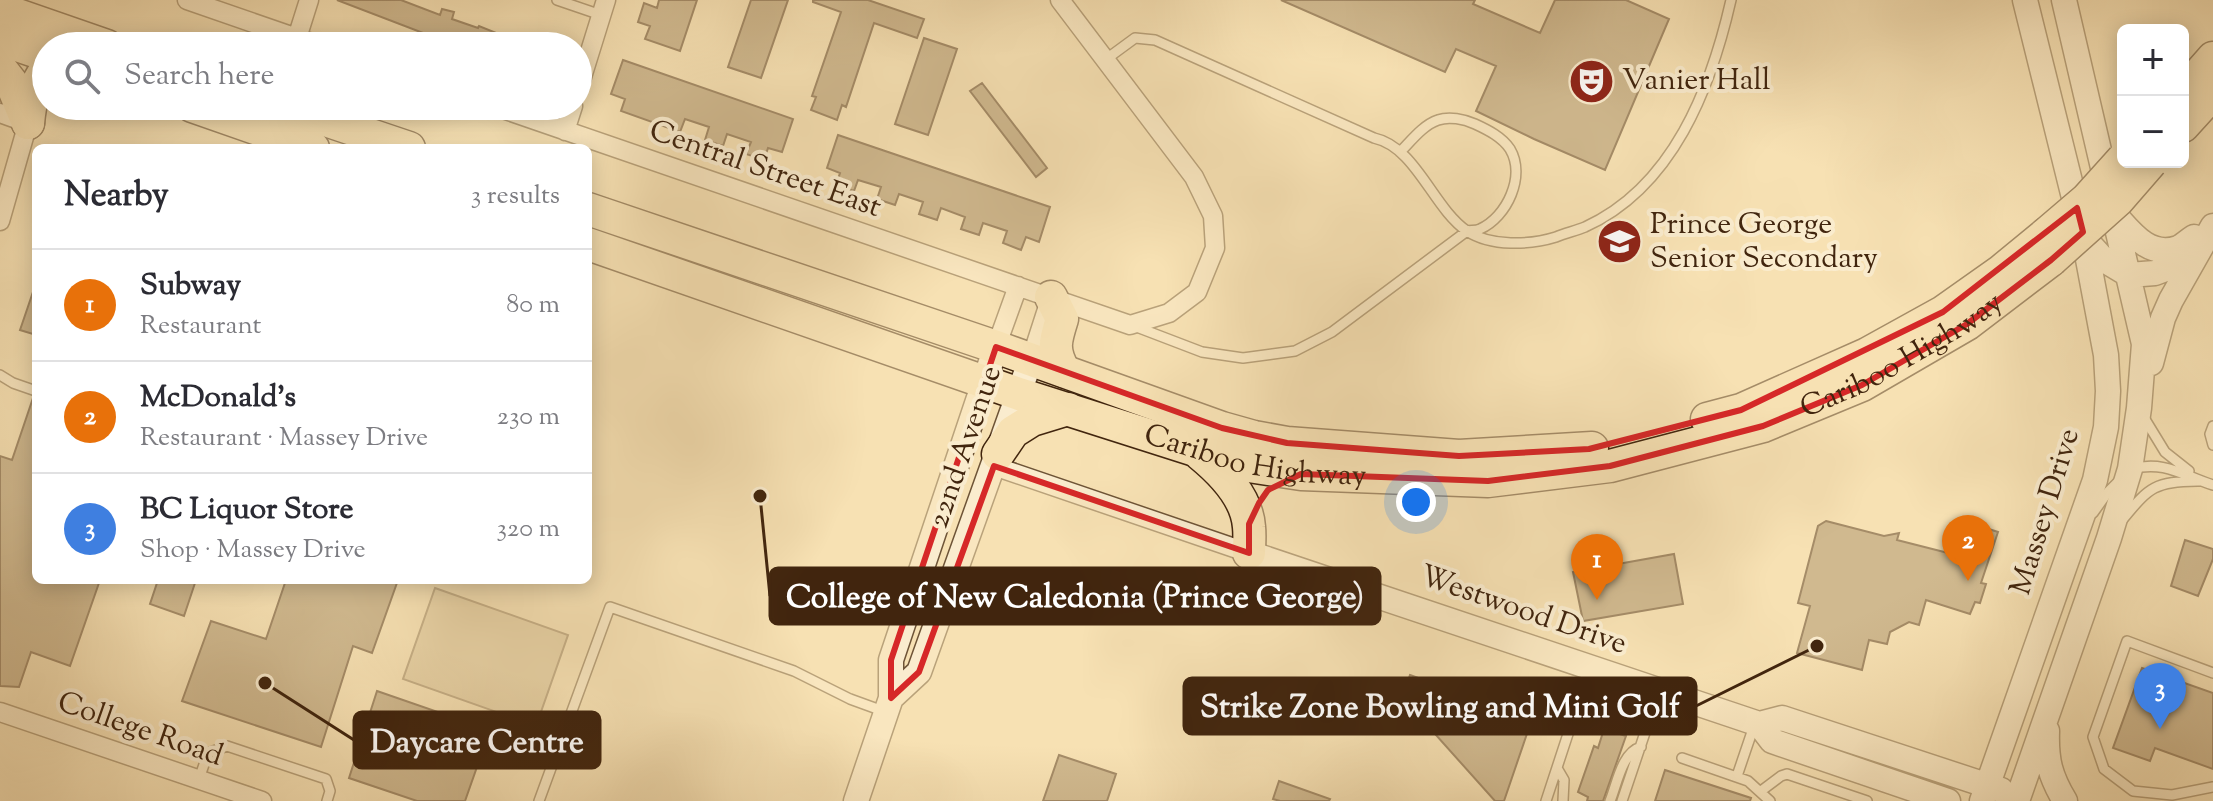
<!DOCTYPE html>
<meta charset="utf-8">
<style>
body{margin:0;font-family:"Sorts Mill Goudy",serif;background:#f2f2f3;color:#2b2b33}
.controls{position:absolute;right:24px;top:24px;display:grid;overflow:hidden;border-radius:12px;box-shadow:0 4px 20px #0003}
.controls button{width:72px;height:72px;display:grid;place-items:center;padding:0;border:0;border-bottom:2px solid #e1e1e2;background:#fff;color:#2b2b33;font:40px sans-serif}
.you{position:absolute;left:1416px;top:502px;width:28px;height:28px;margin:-20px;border:6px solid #fff;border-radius:50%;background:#1a73e8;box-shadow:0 0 0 12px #1a73e833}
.badge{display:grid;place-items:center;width:52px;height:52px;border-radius:50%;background:#ea580c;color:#fff;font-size:26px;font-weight:700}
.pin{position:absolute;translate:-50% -66px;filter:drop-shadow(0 2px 4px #0008)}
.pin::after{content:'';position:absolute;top:42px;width:28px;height:24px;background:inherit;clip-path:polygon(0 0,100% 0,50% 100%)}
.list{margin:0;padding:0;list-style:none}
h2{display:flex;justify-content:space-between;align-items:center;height:104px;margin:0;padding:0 32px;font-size:34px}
h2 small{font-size:26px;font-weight:400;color:#7c7c81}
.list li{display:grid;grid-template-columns:52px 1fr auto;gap:24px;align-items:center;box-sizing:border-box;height:112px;padding:0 32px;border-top:2px solid #e1e1e2}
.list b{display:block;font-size:30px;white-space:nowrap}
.list p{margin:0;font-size:26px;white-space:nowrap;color:#7c7c81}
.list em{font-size:26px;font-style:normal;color:#7c7c81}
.icon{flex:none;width:44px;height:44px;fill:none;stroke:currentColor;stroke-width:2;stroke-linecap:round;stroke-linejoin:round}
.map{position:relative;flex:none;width:2213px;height:801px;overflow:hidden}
.search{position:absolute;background:#fff;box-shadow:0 4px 20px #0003;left:32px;top:32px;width:560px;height:88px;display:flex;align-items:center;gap:20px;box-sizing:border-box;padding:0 28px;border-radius:44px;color:#7c7c81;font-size:30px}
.panel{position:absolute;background:#fff;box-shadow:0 4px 20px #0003;left:32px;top:144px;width:560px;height:440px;border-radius:12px}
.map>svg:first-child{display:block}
.green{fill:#d8c197;stroke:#8c7352;stroke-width:2}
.building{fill:#a08764;stroke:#41250e;stroke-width:2}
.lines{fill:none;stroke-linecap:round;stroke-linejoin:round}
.service-casing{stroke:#6e5437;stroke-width:12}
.minor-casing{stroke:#6e5437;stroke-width:21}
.tertiary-casing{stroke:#6e5437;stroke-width:27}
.trunk-casing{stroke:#41250e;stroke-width:35}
.service{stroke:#faecce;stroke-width:9}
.minor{stroke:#faecce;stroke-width:18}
.tertiary{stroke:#faecce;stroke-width:24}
.trunk{stroke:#f7e1b3;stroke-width:32}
.trunk-bridge-casing{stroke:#41250e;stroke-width:35;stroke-linecap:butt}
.trunk-bridge{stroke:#f7e1b3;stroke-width:32}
.marked{fill:none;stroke:#d62828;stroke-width:6;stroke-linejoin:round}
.labels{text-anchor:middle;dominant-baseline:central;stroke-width:8;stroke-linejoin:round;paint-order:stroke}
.poi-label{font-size:30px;fill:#41250e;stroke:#faecce;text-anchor:start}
.street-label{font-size:30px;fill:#41250e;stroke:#faecce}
.leader{fill:none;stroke:#41250e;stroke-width:3}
.callout-dot{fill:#41250e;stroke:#faecce;stroke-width:3}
.callout{fill:#41250e;stroke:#41250e;stroke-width:3}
.callout-label{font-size:32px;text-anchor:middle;font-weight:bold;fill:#fff}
</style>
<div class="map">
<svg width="2213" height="801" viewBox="0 0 2213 801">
<rect width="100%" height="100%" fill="#f7e1b3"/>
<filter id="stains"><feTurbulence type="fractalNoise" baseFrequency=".0025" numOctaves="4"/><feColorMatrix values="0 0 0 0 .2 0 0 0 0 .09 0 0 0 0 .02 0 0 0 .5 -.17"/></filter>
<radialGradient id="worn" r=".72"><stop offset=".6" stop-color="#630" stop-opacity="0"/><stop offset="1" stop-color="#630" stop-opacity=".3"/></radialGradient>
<!-- green -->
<path class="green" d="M435,588L568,635L536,726L403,679Z"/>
<!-- building -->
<path class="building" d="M337,0H401L440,15L442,9L454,12L452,19L478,28L479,26L528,46H457Z
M659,0H697L680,51L645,39L650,26L638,22L644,3L657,8Z
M751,0H788L761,78L728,67Z
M813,0H868L924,19L917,38L874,23L846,107L842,105L837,120L811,110L816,97L812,96L841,12L813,2Z
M1281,0H1475L1473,4L1540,33L1555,0H1626L1669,19L1605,170L1534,139L1476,111L1496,66L1456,49L1445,72Z
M924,38L957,49L928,135L895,124Z
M623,60L793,119L782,152L768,148L764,160L746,154L751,142L727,134L723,146L705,140L709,127L685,119L680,132L621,111L625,99L611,94Z
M982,83L1047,168L1036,177L970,91Z
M838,135L1050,207L1039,242L1026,237L1021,250L1003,243L1007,231L983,223L979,235L961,229L965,217L941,208L937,220L919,214L923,202L899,194L895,205L877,199L881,187L858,180L854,191L836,185L840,173L827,168Z
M34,289H36V335L20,330Z
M33,398H36V580H100L70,666L31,652L19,687L0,686V456L12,460Z
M1826,521L1884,536L1899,533L1897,540L1956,555L1967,522L1998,532L1981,583L1986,584L1980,603L1975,602L1970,614L1926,600L1919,625L1909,622L1890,632L1887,644L1869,640L1862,670L1797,653L1810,606L1798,603L1818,526Z
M2185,540L2213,549V559L2198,596L2171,586Z
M1674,554L1683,604L1583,621L1573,572Z
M158,580H185L195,583L184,616L150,604Z
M286,580H398L372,653L353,646L321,747L182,701L211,621L266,639Z
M2142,668L2213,693V769L2155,748L2150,761L2113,748Z
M1410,675L1532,719L1504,801H1495L1402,697Z
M377,691L490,730L465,801H417L349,778Z
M1604,729L1626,736L1603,801H1587L1588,797L1578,792L1594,746L1598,748Z
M1059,755L1116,774L1107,801H1043Z
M1665,770L1751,798L1750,801H1655Z
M1279,781L1330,799L1329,801H1280L1273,799Z"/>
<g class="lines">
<defs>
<path id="service" d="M557,0L601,15
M1105,60L1135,38L1155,40L1374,138C1416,147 1433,208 1467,231C1491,247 1530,245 1556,237C1565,233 1575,231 1585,227C1673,187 1711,88 1731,0
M1134,326L1202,352L1243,358L1295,351L1332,332L1467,231C1471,230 1476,231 1480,229C1507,217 1526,176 1510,149C1502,137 1488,130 1475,124C1464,119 1449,116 1438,120C1423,125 1411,141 1400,152
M0,375L13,383L36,391
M2143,416L2165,452L2189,471
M2213,426L2210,434L2213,445
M2132,469C2164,460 2184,476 2213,485
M2093,513L2108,492L2119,481
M2123,519C2150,486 2155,482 2198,481
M2213,673L2127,641L2093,737L2104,769L2133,791L2172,795L2213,787
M1682,758L1748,781L1770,801
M1557,768L1564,780L1563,801
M1737,776L1755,723
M199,779L208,753L227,746L326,779L330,791L327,801
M1761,791L1781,776L1787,774L1867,801
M539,801L610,607L794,671L850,699L883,711
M1546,801L1590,667
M1610,801C1617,784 1622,752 1641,747
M1622,801L1659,691"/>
<path id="minor" d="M187,0L320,46
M297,38L309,0
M578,90L606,0
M494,106L1130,325L1169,313L1197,292L1215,248L1213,216L1194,177L1060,0
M0,113L28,123L0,221
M565,131L573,106
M996,347L1018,286
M1031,359L1051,297
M994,466L1249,553
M0,712L262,801"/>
<path id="tertiary" d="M2116,216C2132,234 2150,258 2178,248C2183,246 2189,240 2194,237
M2084,238L2104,260L2129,275L2155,273L2176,265L2191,249
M2151,363L2163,318L2171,300L2213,226
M1249,553L1759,724L1782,718L2001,790
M891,698L919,672L1031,359
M1759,724L1772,741L1948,801
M2047,731C2046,760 2050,776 2065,801
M856,801L891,698V660L996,347
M1982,801L2095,480L2106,427L2108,391L2106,355L2084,238L2025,0
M2017,801L2109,538L2130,469L2139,408L2144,344L2064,0"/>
<g id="trunk">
<path d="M0,9L107,46"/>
<path d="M0,39L46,55"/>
<path d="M0,68L11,82L28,123"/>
<path d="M2183,92L2213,58"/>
<path d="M192,106L313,148"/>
<path d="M284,106L409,148"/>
<path d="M28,123C30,103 33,87 46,70"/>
<path d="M2183,126L2213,93"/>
<path d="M588,209L996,347L1222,428L1254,437L1287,443L1459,456L1592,448"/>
<path id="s1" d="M588,244L1019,394L1242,465L1301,474L1488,481L1610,466L1763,426L1862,385L1967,324L2051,260"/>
<path d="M1051,297L1062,319C1055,341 1052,350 1064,371"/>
<path d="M1707,419L1741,410L1867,354L1943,312L2001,271L2046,234"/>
<path d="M998,454L1013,432L1032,420L1068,409"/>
<path d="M1200,454C1222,472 1247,497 1249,527C1250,536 1249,545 1249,553"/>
</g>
</defs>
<!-- service casing -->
<use href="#service" class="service-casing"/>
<!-- minor casing -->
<use href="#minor" class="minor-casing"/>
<!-- tertiary casing -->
<use href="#tertiary" class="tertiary-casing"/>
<!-- trunk casing -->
<use href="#trunk" class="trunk-casing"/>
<!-- service -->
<use href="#service" class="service"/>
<!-- minor -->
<use href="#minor" class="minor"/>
<!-- tertiary -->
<use href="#tertiary" class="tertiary"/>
<!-- trunk -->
<use href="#trunk" class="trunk"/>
<defs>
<path id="trunk-bridge" d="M2046,234L2087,199L2123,159
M2051,260L2118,200L2151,162"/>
</defs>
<!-- trunk-bridge casing -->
<use href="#trunk-bridge" class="trunk-bridge-casing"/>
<!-- trunk-bridge -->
<use href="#trunk-bridge" class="trunk-bridge"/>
</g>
<!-- marked area -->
<path d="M0 0H2213V801H0ZM2077,208L2083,232L2051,260L1967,324L1862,385L1763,426L1610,466L1488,481L1301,474L1268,490L1259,503L1249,524V553L994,466L919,672L891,698V660L996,347L1222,428L1287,443L1459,456L1589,449L1741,410L1943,312Z" fill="#f7e1b3" fill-opacity=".55" fill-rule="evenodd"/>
<path class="marked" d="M2077,208L2083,232L2051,260L1967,324L1862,385L1763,426L1610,466L1488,481L1301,474L1268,490L1259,503L1249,524V553L994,466L919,672L891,698V660L996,347L1222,428L1287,443L1459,456L1589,449L1741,410L1943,312Z"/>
<!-- icons -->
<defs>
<symbol id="theatre-disc" viewBox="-11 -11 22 22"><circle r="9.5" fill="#8f2418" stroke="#faecce"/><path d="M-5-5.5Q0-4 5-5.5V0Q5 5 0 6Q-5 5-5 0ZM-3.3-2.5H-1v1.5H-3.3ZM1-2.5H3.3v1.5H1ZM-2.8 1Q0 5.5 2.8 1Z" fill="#fff"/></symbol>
<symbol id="school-disc" viewBox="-11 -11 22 22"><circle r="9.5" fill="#8f2418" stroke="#faecce"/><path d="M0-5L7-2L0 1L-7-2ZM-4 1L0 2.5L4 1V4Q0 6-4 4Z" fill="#fff"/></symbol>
</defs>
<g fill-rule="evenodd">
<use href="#theatre-disc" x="1566" y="56" width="51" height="51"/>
<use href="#school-disc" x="1594" y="216" width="51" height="51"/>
</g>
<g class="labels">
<!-- poi labels -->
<g class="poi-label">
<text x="1622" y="81">Vanier Hall</text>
<text x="1650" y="225">Prince George<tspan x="1650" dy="34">Senior Secondary</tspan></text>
</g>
<!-- street labels -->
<g class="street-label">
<text transform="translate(765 170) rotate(19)">Central Street East</text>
<text stroke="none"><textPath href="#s1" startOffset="1374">Cariboo Highway</textPath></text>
<text transform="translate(966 447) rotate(-71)">22nd Avenue</text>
<text stroke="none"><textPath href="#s1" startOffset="702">Cariboo Highway</textPath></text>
<text transform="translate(2046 512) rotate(-73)">Massey Drive</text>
<text transform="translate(1523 611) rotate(19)">Westwood Drive</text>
<text transform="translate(140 730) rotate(19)">College Road</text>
</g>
</g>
<!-- callouts -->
<path class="leader" d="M760 496L770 596M1817 646L1696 706M265 683L354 740"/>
<g class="callout-dot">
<circle cx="760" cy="496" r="8"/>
<circle cx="1817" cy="646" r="8"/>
<circle cx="265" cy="683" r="8"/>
</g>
<g class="callout">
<rect x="770" y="568" width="610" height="56" rx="8"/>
<rect x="1184" y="678" width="512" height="56" rx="8"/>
<rect x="354" y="712" width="246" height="56" rx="8"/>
</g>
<g class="callout-label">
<text x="1075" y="607">College of New Caledonia (Prince George)</text>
<text x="1440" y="717">Strike Zone Bowling and Mini Golf</text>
<text x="477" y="752">Daycare Centre</text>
</g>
<rect width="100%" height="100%" filter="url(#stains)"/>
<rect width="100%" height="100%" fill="url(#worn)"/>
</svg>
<div class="controls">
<button>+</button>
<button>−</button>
</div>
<div class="you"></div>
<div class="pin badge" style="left:1597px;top:600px;background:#e8710a">1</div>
<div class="pin badge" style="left:1968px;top:581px;background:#e8710a">2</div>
<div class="pin badge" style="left:2160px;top:729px;background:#3f7fe0">3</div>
<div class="search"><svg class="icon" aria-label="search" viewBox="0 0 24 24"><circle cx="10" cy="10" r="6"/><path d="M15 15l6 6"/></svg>Search here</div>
<section class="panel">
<h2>Nearby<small>3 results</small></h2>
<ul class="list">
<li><span class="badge" style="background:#e8710a">1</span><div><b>Subway</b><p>Restaurant</p></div><em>80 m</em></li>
<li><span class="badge" style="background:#e8710a">2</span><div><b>McDonald's</b><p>Restaurant · Massey Drive</p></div><em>230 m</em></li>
<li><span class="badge" style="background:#3f7fe0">3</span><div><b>BC Liquor Store</b><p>Shop · Massey Drive</p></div><em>320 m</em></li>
</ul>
</section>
</div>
